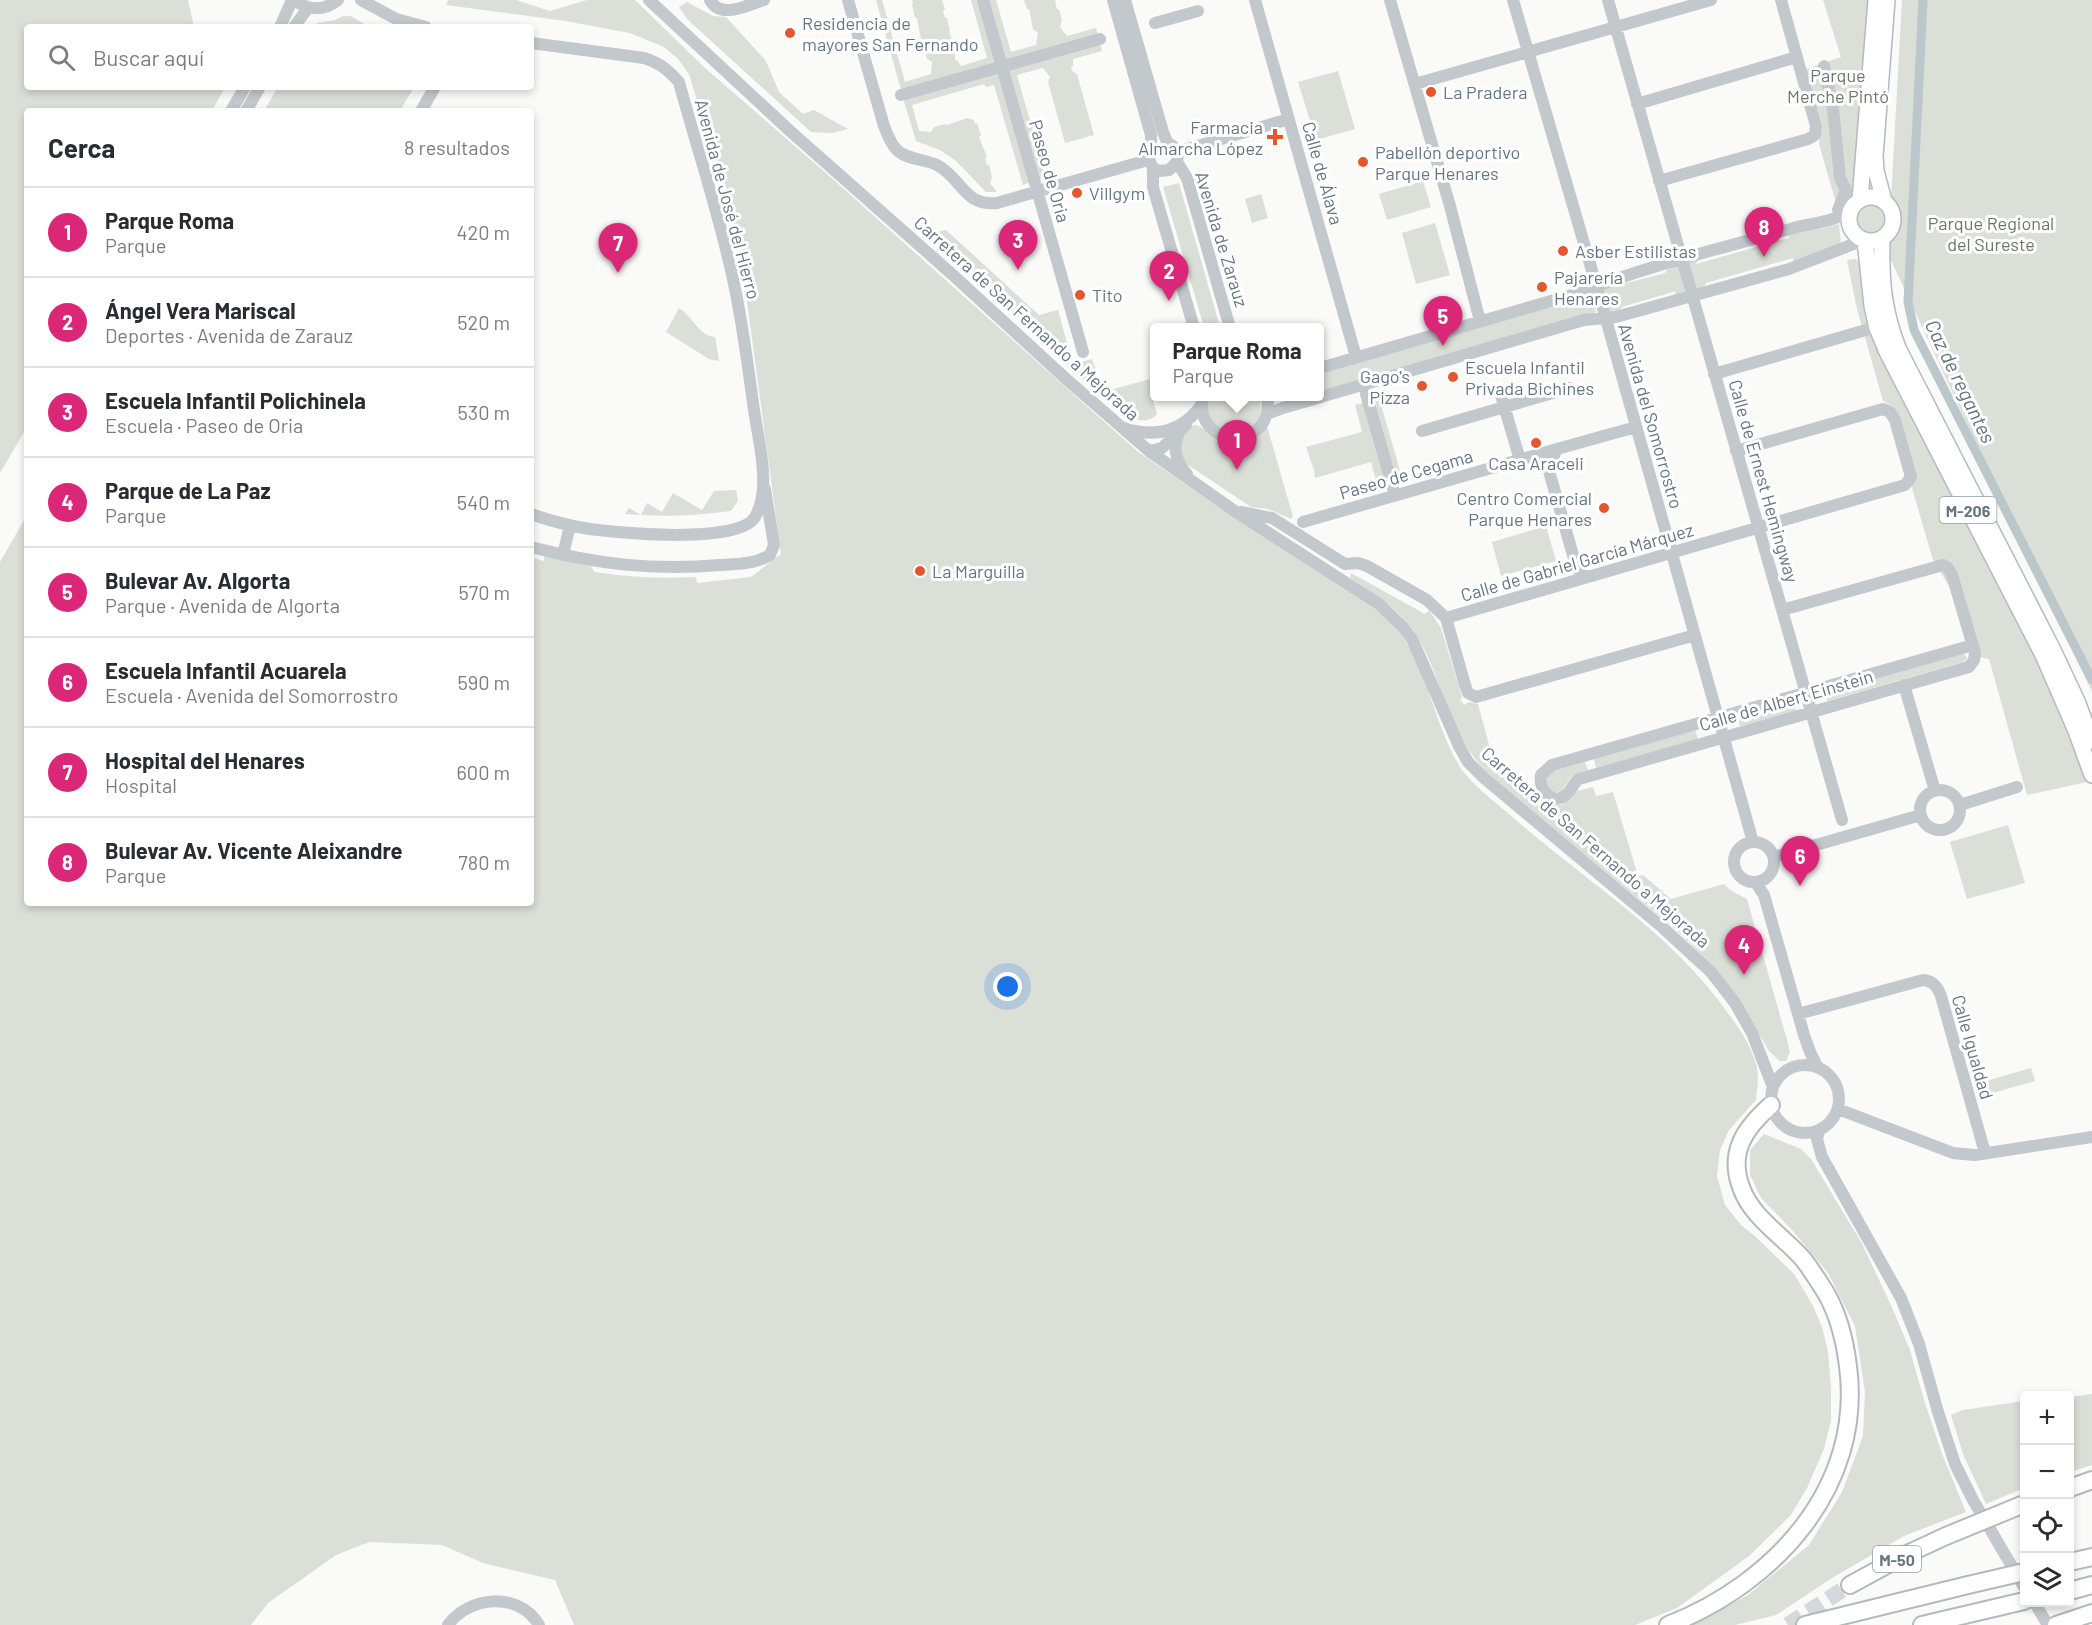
<!DOCTYPE html>
<html lang="es">
<meta charset="utf-8">
<style>
body{margin:0;font-family:Barlow,sans-serif;background:#f2f2f3;color:#2b2b33}
.controls{position:absolute;right:18px;bottom:18px;display:grid;overflow:hidden;border-radius:6px;box-shadow:0 3px 9px #0003}
.controls button{width:54px;height:54px;display:grid;place-items:center;padding:0;border:0;border-bottom:2px solid #e1e1e2;background:#fff;color:#2b2b33;font:30px sans-serif}
.you{position:absolute;left:1008px;top:987px;width:21px;height:21px;margin:-15px;border:4px solid #fff;border-radius:50%;background:#1a73e8;box-shadow:0 0 0 9px #1a73e833}
.badge{display:grid;place-items:center;width:39px;height:39px;border-radius:50%;background:#db2777;color:#fff;font-size:20px;font-weight:700}
.pin{position:absolute;translate:-50% -50px;filter:drop-shadow(0 2px 3px #0008)}
.pin::after{content:'';position:absolute;top:32px;width:21px;height:18px;background:inherit;clip-path:polygon(0 0,100% 0,50% 100%)}
.popup{position:absolute;left:1150px;top:323px;width:174px;height:78px;box-sizing:border-box;display:grid;place-content:center;border-radius:6px;background:#fff;filter:drop-shadow(0 2px 4px #0005);font-size:20px;white-space:nowrap;color:#7c7c81}
.popup b{font-size:22px;color:#2b2b33}
.popup::after{content:'';position:absolute;left:50%;top:100%;margin-left:-12px;border:12px solid transparent;border-top-color:#fff}
.list{margin:0;padding:0;list-style:none}
h2{display:flex;justify-content:space-between;align-items:center;height:78px;margin:0;padding:0 24px;font-size:26px}
h2 small{font-size:20px;font-weight:400;color:#7c7c81}
.list li{display:grid;grid-template-columns:39px 1fr auto;gap:18px;align-items:center;box-sizing:border-box;height:90px;padding:0 24px;border-top:2px solid #e1e1e2}
.list b{display:block;font-size:22px;white-space:nowrap}
.list p{margin:0;font-size:20px;white-space:nowrap;color:#7c7c81}
.list em{font-size:20px;font-style:normal;color:#7c7c81}
.icon{flex:none;width:33px;height:33px;fill:none;stroke:currentColor;stroke-width:2;stroke-linecap:round;stroke-linejoin:round}
.map{position:relative;flex:none;width:2092px;height:1625px;overflow:hidden}
.search{position:absolute;background:#fff;box-shadow:0 3px 9px #0003;left:24px;top:24px;width:510px;height:66px;display:flex;align-items:center;gap:15px;box-sizing:border-box;padding:0 21px;border-radius:6px;color:#7c7c81;font-size:22px}
.panel{position:absolute;background:#fff;box-shadow:0 3px 9px #0003;left:24px;top:108px;width:510px;height:798px;border-radius:6px}
.map>svg:first-child{display:block}
.green{fill:#dadfd7}
.lines{fill:none;stroke-linecap:round;stroke-linejoin:round}
.canal{stroke:#bbc7cb;stroke-width:9}
.highway-tunnel{stroke:#d5d9db;stroke-width:16;stroke-dasharray:16 8;stroke-linecap:butt}
.major-casing{stroke:#b5babe;stroke-width:18}
.highway-casing{stroke:#b4b9bd;stroke-width:20}
.minor{stroke:#c3c8cc;stroke-width:12}
.major{stroke:#fff;stroke-width:15}
.highway{stroke:#fff;stroke-width:16}
.highway-bridge-casing{stroke:#b4b9bd;stroke-width:20;stroke-linecap:butt}
.highway-bridge{stroke:#fff;stroke-width:16}
.poi-dot{fill:#e4572e;stroke:#fff;stroke-width:2}
.labels{text-anchor:middle;dominant-baseline:central;stroke-width:6;stroke-linejoin:round;paint-order:stroke}
.shield{fill:#fff;stroke:#939fa8;stroke-width:1.5}
.shield-label{font-size:16px;font-weight:bold;fill:#657683}
.poi-label{font-size:18px;fill:#657683;stroke:#fff;text-anchor:start}
.park-label{font-size:18px;fill:#687a64;stroke:#fff}
.street-label{font-size:18px;fill:#657683;stroke:#fff}
.water-label{font-size:20px;font-style:italic;fill:#60757c;stroke:#fff}
</style>
<div class="map">
<svg width="2092" height="1625" viewBox="0 0 2092 1625">
<rect width="100%" height="100%" fill="#fafaf8"/>
<!-- green -->
<path class="green" d="M0,0H188L194,27H27V87H225L212,111H27V427L0,473Z
M448,0H516L550,11L587,0H635L705,68L827,174L1137,451L1217,506L1365,600C1376,610 1390,619 1399,631C1428,671 1434,724 1460,767C1468,781 1496,803 1509,814C1582,879 1670,931 1727,1012C1740,1029 1752,1047 1757,1068C1759,1078 1757,1089 1756,1100L1729,1130L1720,1150L1717,1176L1725,1205L1741,1225L1756,1237L1795,1275L1813,1306L1822,1327L1828,1351L1831,1389V1421L1824,1449L1807,1488L1791,1515L1749,1556L1677,1608L1635,1625H574L555,1580L483,1563L442,1545L369,1542L336,1555L268,1603L251,1625H0V562L27,515V903H531V557L544,561V556L591,566L594,572C628,577 662,579 696,577L697,583L751,577L781,554L743,272L734,223L689,74L678,59L664,47L630,33L565,21L446,5Z
M876,0H882L905,82L931,74L932,62L927,59L923,39H921L917,18H915L912,5L913,4L912,0H942L945,9L943,11L945,18H947L950,30L949,31L956,51L955,52V60H957L961,66L987,58L971,0H981L999,64L901,90Z
M986,0H996L1011,52L1036,45L1038,33L1033,29L1029,9H1027L1024,0H1056L1055,2L1057,9H1059L1062,21L1060,27L1067,36L1096,28L1098,36L1006,63Z
M1823,0H1869L1853,196L1846,206L1838,210L1819,144L1822,124L1806,69L1841,57Z
M1902,0H2092V692L1888,254Z
M687,2L713,16L726,17L766,61L779,92L803,114L814,110L848,129L832,133L811,132L687,19L679,7Z
M343,16H351L369,27H314L317,23L335,20Z
M1100,44L1102,51L1073,59V66L1071,67L1072,71L1077,74L1094,135L1065,143L1048,82L1050,77L1043,68L1017,75L1046,177L1037,180L1007,68Z
M999,70L1031,182L1023,185L994,85L986,87L984,84L912,105L919,131L931,132L934,127L946,124L947,125L967,118L974,120L975,124L977,123L981,136L979,137L987,157L985,158L987,165H989L992,177L990,183L997,192H986L956,161L940,150L916,141L903,98Z
M1338,71L1355,129L1316,140L1298,82Z
M278,87H414L400,111H264Z
M1423,181L1431,207L1387,220L1379,194Z
M1179,183L1220,327H1204L1163,187Z
M1261,194L1268,218L1252,223L1245,199Z
M1856 220a16 16 0 1 1 32 0a16 16 0 1 1-32 0Z
M1435,223L1450,275L1416,284L1402,233Z
M1839,224L1841,244L1793,264V258L1706,283L1703,290L1694,287L1689,263L1700,257L1696,264L1788,238L1792,231L1821,229Z
M946,230L1039,315L1058,310L1071,358L1077,363L1092,359L1100,384L1104,389H1113L1154,378V387L1150,389L1157,414C1150,423 1137,421 1128,416C1098,400 1061,357 1035,333C1000,299 962,267 925,235Z
M1856,259L1862,268L1882,357L2041,668L2066,724L2087,782L2027,795L1989,659L1971,655L1951,589L1933,560L1912,488L1904,472L1889,420L1897,414L1892,406L1883,401L1857,309L1847,260Z
M1669,265H1678L1685,293L1673,299L1676,291L1622,307L1618,314L1614,315L1609,311L1603,289L1665,273Z
M1590,295C1595,298 1597,308 1595,313L1320,393V370Z
M679,308C695,318 697,335 715,337L719,361L709,359L666,332Z
M1208,397H1259C1273,442 1198,445 1208,397Z
M1379,398L1403,481L1378,488L1371,462L1315,478L1314,470L1306,447L1362,432L1355,405Z
M1194,425L1199,426L1217,438L1267,426L1293,517L1291,519L1268,509L1251,507L1188,465L1182,459L1179,438L1189,427Z
M736,490L738,501L731,511C695,516 661,517 625,514L629,508L641,515L647,503L662,512L673,493L702,510L714,491Z
M1546,526L1556,561L1501,576L1492,542Z
M1351,573L1425,614L1429,610L1441,628L1462,697L1460,700L1465,705L1468,702L1478,704L1491,752L1543,802L1548,804L1562,805L1571,799L1577,791L1593,787L1596,796L1613,792L1638,876L1643,875L1671,899L1724,884L1730,890L1747,899L1787,1040L1790,1052L1786,1061H1780L1769,1051L1747,1014L1717,970L1675,929L1493,779C1481,766 1468,752 1460,735C1442,702 1435,662 1413,630C1397,607 1372,593 1350,578Z
M1961,654H1964L1967,658L1964,662L1827,701L1825,693Z
M1793,702L1796,711L1740,726L1738,718Z
M1695,730L1698,739L1596,768L1594,759Z
M1585,762L1588,770C1583,772 1577,773 1573,776C1564,783 1565,795 1551,792L1545,779L1549,772Z
M2008,825L2025,883L1967,899L1950,842Z
M2031,1068L2035,1081L1982,1096L1979,1083Z
M1764,1134L1801,1149L1811,1159L1861,1242L1891,1305L1910,1350L1924,1400L1942,1454L1966,1512L1904,1536L1832,1578L1776,1615L1735,1625H1691L1748,1595L1809,1545L1842,1492L1863,1436L1865,1392L1855,1326L1828,1273L1793,1231L1761,1198L1750,1175V1150Z
M2092,1394V1465L2070,1472V1397Z
M2024,1401V1488L1986,1504L1963,1454L1951,1415L1963,1410Z"/>
<g class="lines">
<!-- canal -->
<path class="canal" d="M1923,0L1908,302L1914,330L2092,680"/>
<!-- highway-tunnel -->
<path class="highway-tunnel" d="M1788,1625L1850,1585"/>
<defs>
<path id="major" d="M1849 219a22 22 0 1 1 44 0a22 22 0 1 1-44 0Z
M1860,200L1876,0
M1884,201L1876,171L1875,156L1887,0
M1882,238C1881,281 1883,308 1898,348L2053,650L2077,701L2092,741
M1865,240L1872,306L1877,328L1886,350L2043,655L2076,731L2092,775"/>
<path id="highway" d="M2070,1488L2092,1480
M2070,1562L2092,1557
M1850,1585L1905,1555L1946,1536
M2070,1591L2092,1585
M1668,1625C1774,1584 1864,1487 1848,1366C1845,1342 1838,1314 1826,1293C1819,1282 1811,1269 1803,1259C1783,1236 1751,1217 1741,1187C1728,1152 1745,1128 1771,1105
M1805,1625L1968,1585
M1922,1625L2024,1601
M2056,1625L2092,1613"/>
</defs>
<!-- major casing -->
<use href="#major" class="major-casing"/>
<!-- highway casing -->
<use href="#highway" class="highway-casing"/>
<!-- minor -->
<path class="minor" d="M294,0C309,11 324,11 338,0
M361,0L396,19L426,27
M649,0L790,131L954,276L1065,378L1149,451L1236,512L1379,604L1403,627L1412,639L1459,746L1468,762L1484,778L1662,927L1711,972L1735,1003L1752,1033L1773,1087
M710,0C721,20 747,5 764,0
M848,0L884,126C887,134 891,145 898,151C909,160 924,159 937,165C962,178 963,206 997,203L1148,160
M983,0L1083,352
M1113,0L1151,135V146L1148,158L1153,168V187L1194,328
M1125,0L1163,132L1167,142L1173,146L1178,155L1177,162L1169,170L1159,171L1153,168
M1255,0L1356,357
M1390,0L1450,206L1480,321
M1513,0L1602,305L1753,842
M1608,0L1842,820
M1155,23L1198,11
M280,27L292,0
M294,27L308,8
M531,43L644,58C660,63 668,70 679,82C697,149 720,216 734,284C743,325 748,368 754,410C758,439 772,489 755,517C739,545 614,533 584,528C566,525 548,520 531,514
M1824,66L1833,109L1840,178L1846,190L1838,210
M1415,84L1711,0
M901,95L1100,39
M1637,104L1797,57
M231,111L245,87
M246,111L260,87
M421,111L435,87
M1177,152L1289,119
M1177,162L1187,178L1230,328
M1659,181L1808,139L1815,135L1816,126L1781,0
M1320,368L1582,292C1649,265 1720,249 1790,229C1809,223 1835,223 1851,209
M1714,374L1866,330
M1500,392L1520,460
M1366,394L1395,495
M1203,396C1192,450 1276,453 1267,396
M1267,414L1283,408L1584,320L1616,317L1789,269L1864,240
M1124,428C1155,438 1182,433 1202,404
M1422,431L1570,388
M1179,433C1171,447 1177,463 1187,474
M1149,451L1162,448L1186,425
M1241,512L1272,518L1345,564L1358,563L1367,566L1427,600L1446,618L1905,485L1911,477L1895,420L1890,412L1883,409L1736,451
M1303,522L1557,449
M531,547C596,564 653,571 720,565C737,564 755,564 770,555L774,545L765,489
M563,555L570,525
M1587,577L1579,571L1575,562L1549,471L1550,464L1557,449L1636,427
M1782,610L1943,565L1948,568L1952,575L1975,653L1974,660L1969,667L1579,779C1573,783 1572,790 1567,794C1553,807 1538,790 1541,775L1552,765L1973,645
M1446,618L1465,685L1468,693L1476,697L1695,635
M1904,685L1935,791
M1920 810a20 20 0 1 1 40 0a20 20 0 1 1-40 0Z
M1960,805L2017,787
M1734 862a20 20 0 1 1 40 0a20 20 0 1 1-40 0Z
M1774,857L1921,815
M1756,883L1764,895L1804,1035L1810,1052L1818,1068
M1798,1014L1923,980C1933,981 1937,986 1941,996L1985,1153
M1771 1099a34 34 0 1 1 68 0a34 34 0 1 1-68 0Z
M1838,1109L1953,1153L1975,1155L2092,1137
M1819,1131L1817,1139L1822,1157L1901,1298L1919,1344L1938,1412L1955,1464L1973,1500L2024,1587
M2034,1602L2048,1625
M448,1625C469,1596 519,1591 539,1625"/>
<!-- major -->
<use href="#major" class="major"/>
<!-- highway -->
<use href="#highway" class="highway"/>
<defs>
<path id="highway-bridge" d="M1946,1536L2024,1504
M1968,1585L2024,1572"/>
</defs>
<!-- highway-bridge casing -->
<use href="#highway-bridge" class="highway-bridge-casing"/>
<!-- highway-bridge -->
<use href="#highway-bridge" class="highway-bridge"/>
</g>
<!-- markers -->
<g class="poi-dot">
<circle cx="790" cy="33" r="6"/>
<circle cx="1431" cy="92" r="6"/>
<path d="M1272 128h6v6h6v6h-6v6h-6v-6h-6v-6h6z"/>
<circle cx="1363" cy="162" r="6"/>
<circle cx="1077" cy="193" r="6"/>
<circle cx="1563" cy="251" r="6"/>
<circle cx="1542" cy="287" r="6"/>
<circle cx="1080" cy="295" r="6"/>
<circle cx="1453" cy="377" r="6"/>
<circle cx="1422" cy="386" r="6"/>
<circle cx="1536" cy="443" r="6"/>
<circle cx="1604" cy="508" r="6"/>
<circle cx="920" cy="571" r="6"/>
</g>
<g class="labels">
<!-- shield labels -->
<g class="shield">
<rect x="1939.5" y="497" width="57" height="26" rx="4.5"/>
<rect x="1873" y="1546" width="48" height="26" rx="4.5"/>
</g>
<g class="shield-label">
<text x="1968" y="510">M-206</text>
<text x="1897" y="1559">M-50</text>
</g>
<!-- poi labels -->
<g class="poi-label">
<text x="802" y="23">Residencia de<tspan x="802" dy="21">mayores San Fernando</tspan></text>
<text x="1443" y="92">La Pradera</text>
<text x="1263" y="127" text-anchor="end">Farmacia<tspan x="1263" dy="21">Almarcha López</tspan></text>
<text x="1375" y="152">Pabellón deportivo<tspan x="1375" dy="21">Parque Henares</tspan></text>
<text x="1089" y="193">Villgym</text>
<text x="1575" y="251">Asber Estilistas</text>
<text x="1554" y="277">Pajarería<tspan x="1554" dy="21">Henares</tspan></text>
<text x="1092" y="295">Tito</text>
<text x="1465" y="367">Escuela Infantil<tspan x="1465" dy="21">Privada Bichines</tspan></text>
<text x="1410" y="376" text-anchor="end">Gago's<tspan x="1410" dy="21">Pizza</tspan></text>
<text x="1536" y="463" text-anchor="middle">Casa Araceli</text>
<text x="1592" y="498" text-anchor="end">Centro Comercial<tspan x="1592" dy="21">Parque Henares</tspan></text>
<text x="932" y="571">La Marguilla</text>
</g>
<!-- park labels -->
<g class="park-label">
<text x="1838" y="75">Parque<tspan x="1838" dy="21">Merche Pintó</tspan></text>
<text x="1991" y="223">Parque Regional<tspan x="1991" dy="21">del Sureste</tspan></text>
</g>
<!-- street labels -->
<g class="street-label">
<text transform="translate(1050 171) rotate(74)">Paseo de Oria</text>
<text transform="translate(1323 173) rotate(74)">Calle de Álava</text>
<text transform="translate(728 199) rotate(75)">Avenida de José del Hierro</text>
<text transform="translate(1222 239) rotate(73)">Avenida de Zarauz</text>
<text transform="translate(1027 318) rotate(42)">Carretera de San Fernando a Mejorada</text>
<text transform="translate(1651 416) rotate(74)">Avenida del Somorrostro</text>
<text transform="translate(1406 474) rotate(-16)">Paseo de Cegama</text>
<text transform="translate(1764 481) rotate(74)">Calle de Ernest Hemingway</text>
<text transform="translate(1577 562) rotate(-16)">Calle de Gabriel García Márquez</text>
<text transform="translate(1786 700) rotate(-16)">Calle de Albert Einstein</text>
<text transform="translate(1596 847) rotate(41)">Carretera de San Fernando a Mejorada</text>
<text transform="translate(1973 1047) rotate(74)">Calle Igualdad</text>
</g>
<!-- water labels -->
<g class="water-label">
<text transform="translate(1961 381) rotate(64)">Caz de regantes</text>
</g>
</g>
</svg>
<div class="controls">
<button>+</button>
<button>−</button>
<button><svg class="icon" aria-label="locate" viewBox="0 0 24 24"><circle cx="12" cy="12" r="6"/><path d="M12 2v4M12 18v4M2 12h4M18 12h4"/></svg></button>
<button><svg class="icon" aria-label="layers" viewBox="0 0 24 24"><path d="M12 4l9 5-9 5-9-5zM3 14l9 5 9-5"/></svg></button>
</div>
<div class="you"></div>
<div class="pin badge" style="left:1237px;top:470px">1</div>
<div class="popup"><b>Parque Roma</b>Parque</div>
<div class="pin badge" style="left:1169px;top:301px">2</div>
<div class="pin badge" style="left:1018px;top:270px">3</div>
<div class="pin badge" style="left:1744px;top:975px">4</div>
<div class="pin badge" style="left:1443px;top:346px">5</div>
<div class="pin badge" style="left:1800px;top:886px">6</div>
<div class="pin badge" style="left:618px;top:273px">7</div>
<div class="pin badge" style="left:1764px;top:257px">8</div>
<div class="search"><svg class="icon" aria-label="search" viewBox="0 0 24 24"><circle cx="10" cy="10" r="6"/><path d="M15 15l6 6"/></svg>Buscar aquí</div>
<section class="panel">
<h2>Cerca<small>8 resultados</small></h2>
<ul class="list">
<li><span class="badge">1</span><div><b>Parque Roma</b><p>Parque</p></div><em>420 m</em></li>
<li><span class="badge">2</span><div><b>Ángel Vera Mariscal</b><p>Deportes · Avenida de Zarauz</p></div><em>520 m</em></li>
<li><span class="badge">3</span><div><b>Escuela Infantil Polichinela</b><p>Escuela · Paseo de Oria</p></div><em>530 m</em></li>
<li><span class="badge">4</span><div><b>Parque de La Paz</b><p>Parque</p></div><em>540 m</em></li>
<li><span class="badge">5</span><div><b>Bulevar Av. Algorta</b><p>Parque · Avenida de Algorta</p></div><em>570 m</em></li>
<li><span class="badge">6</span><div><b>Escuela Infantil Acuarela</b><p>Escuela · Avenida del Somorrostro</p></div><em>590 m</em></li>
<li><span class="badge">7</span><div><b>Hospital del Henares</b><p>Hospital</p></div><em>600 m</em></li>
<li><span class="badge">8</span><div><b>Bulevar Av. Vicente Aleixandre</b><p>Parque</p></div><em>780 m</em></li>
</ul>
</section>
</div>
